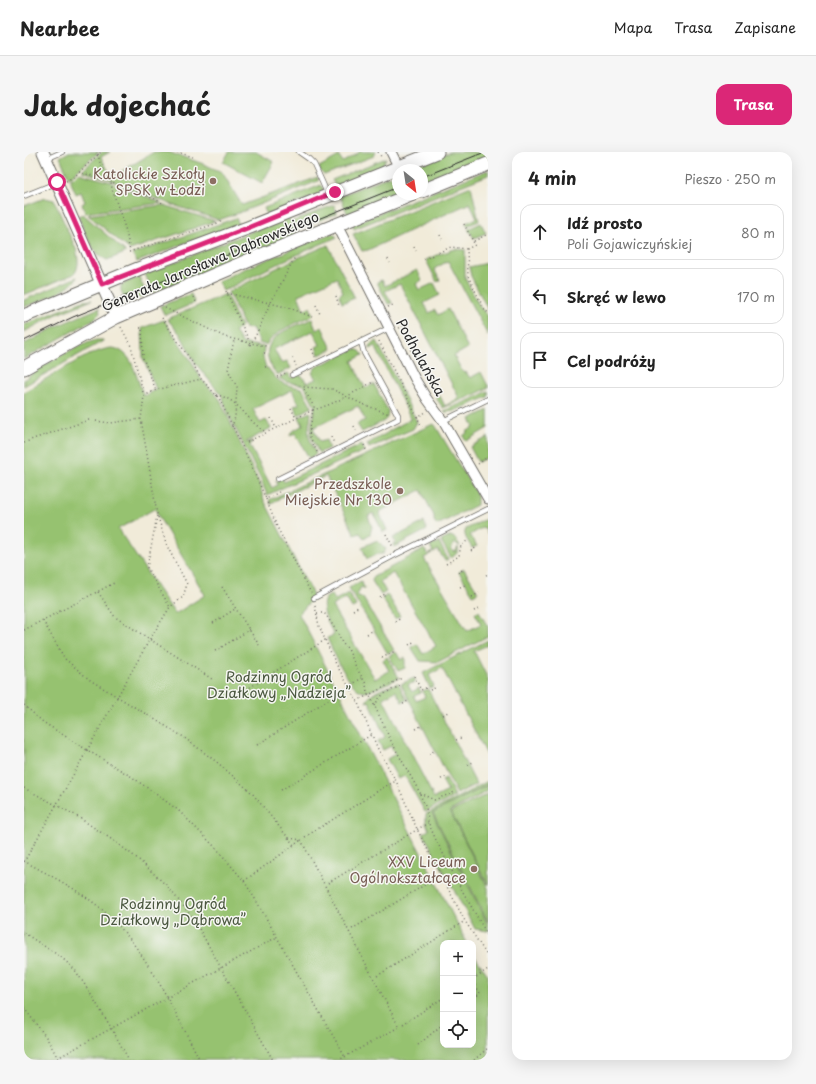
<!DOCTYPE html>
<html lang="pl">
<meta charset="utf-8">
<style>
body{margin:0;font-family:"Playpen Sans",sans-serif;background:#f6f6f6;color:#222}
.controls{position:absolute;right:12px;bottom:12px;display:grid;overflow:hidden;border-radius:8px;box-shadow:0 4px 16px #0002}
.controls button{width:36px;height:36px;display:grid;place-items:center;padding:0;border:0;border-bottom:1px solid #e0e0e0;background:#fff;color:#222;font:20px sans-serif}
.compass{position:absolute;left:368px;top:12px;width:36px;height:36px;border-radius:50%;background:#fff;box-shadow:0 4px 16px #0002;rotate:150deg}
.stop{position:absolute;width:12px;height:12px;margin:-9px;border:3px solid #db2777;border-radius:50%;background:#fff}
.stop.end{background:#db2777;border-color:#fff;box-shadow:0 1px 4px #0008}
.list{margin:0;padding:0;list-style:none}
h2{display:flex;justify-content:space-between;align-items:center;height:52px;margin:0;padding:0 16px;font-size:17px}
h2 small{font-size:13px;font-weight:400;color:#767676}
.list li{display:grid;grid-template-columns:26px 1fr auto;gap:12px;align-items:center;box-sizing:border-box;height:56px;margin:0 8px 8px;padding:0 8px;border:1px solid #e0e0e0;border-radius:12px}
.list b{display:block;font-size:15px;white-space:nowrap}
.list p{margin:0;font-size:13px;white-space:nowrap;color:#767676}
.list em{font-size:13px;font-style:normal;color:#767676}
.icon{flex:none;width:22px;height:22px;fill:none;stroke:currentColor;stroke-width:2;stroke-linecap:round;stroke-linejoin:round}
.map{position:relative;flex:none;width:464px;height:908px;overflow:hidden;border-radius:12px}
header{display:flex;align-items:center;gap:24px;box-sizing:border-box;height:56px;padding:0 20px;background:#fff;border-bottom:1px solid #e0e0e0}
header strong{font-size:19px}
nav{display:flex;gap:22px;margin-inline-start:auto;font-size:14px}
.intro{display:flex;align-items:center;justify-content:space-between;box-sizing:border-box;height:96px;padding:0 24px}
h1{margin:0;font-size:28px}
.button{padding:10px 18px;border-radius:12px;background:#db2777;color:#fff;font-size:14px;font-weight:700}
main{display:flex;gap:24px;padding:0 24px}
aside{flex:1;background:#fff;border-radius:12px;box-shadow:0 4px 16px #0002}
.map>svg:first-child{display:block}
.green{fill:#96c270;stroke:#60764e;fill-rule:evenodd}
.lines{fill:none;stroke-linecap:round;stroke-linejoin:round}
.service-casing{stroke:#706e68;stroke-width:6}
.minor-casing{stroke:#706e68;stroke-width:11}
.tertiary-casing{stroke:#706e68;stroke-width:13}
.secondary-casing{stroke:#706e68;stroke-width:15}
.path{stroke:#706e68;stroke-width:1.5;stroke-dasharray:1 3;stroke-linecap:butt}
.service{stroke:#fff;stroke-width:4.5}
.minor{stroke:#fff;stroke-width:9}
.tertiary{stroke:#fff;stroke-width:11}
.secondary{stroke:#fff;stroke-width:13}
.tram{stroke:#2b2b2b;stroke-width:1}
.route{stroke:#db2777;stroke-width:5}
.education-dot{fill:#8d6e63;stroke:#f6f6f2;stroke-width:1.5}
.labels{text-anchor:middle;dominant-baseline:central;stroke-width:3;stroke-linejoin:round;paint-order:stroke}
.education-label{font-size:14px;fill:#785e54;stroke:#f6f6f2;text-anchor:end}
.street-label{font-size:14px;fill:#2b2b2b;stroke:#f6f6f2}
.park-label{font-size:14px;fill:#4b5840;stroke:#f6f6f2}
</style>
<header>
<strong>Nearbee</strong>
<nav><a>Mapa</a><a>Trasa</a><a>Zapisane</a></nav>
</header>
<div class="intro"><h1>Jak dojechać</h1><a class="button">Trasa</a></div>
<main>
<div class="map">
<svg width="464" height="908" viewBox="0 0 464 908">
<rect width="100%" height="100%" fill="#f6f6f2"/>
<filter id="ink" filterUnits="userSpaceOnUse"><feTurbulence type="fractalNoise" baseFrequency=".025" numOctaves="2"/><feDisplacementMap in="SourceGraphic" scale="8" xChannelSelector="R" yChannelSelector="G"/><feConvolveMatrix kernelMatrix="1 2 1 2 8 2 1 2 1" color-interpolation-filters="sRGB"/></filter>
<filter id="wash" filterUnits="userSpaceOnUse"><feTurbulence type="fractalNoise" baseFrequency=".012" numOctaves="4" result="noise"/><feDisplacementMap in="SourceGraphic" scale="16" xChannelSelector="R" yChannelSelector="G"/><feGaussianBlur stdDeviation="0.9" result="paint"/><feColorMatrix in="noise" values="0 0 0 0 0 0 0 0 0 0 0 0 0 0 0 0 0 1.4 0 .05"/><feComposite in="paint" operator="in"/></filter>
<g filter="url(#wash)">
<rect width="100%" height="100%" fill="#f1ebd9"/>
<!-- green -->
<path class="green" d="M45,0H75L45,26L36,5Z
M78,0H86L77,5L88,25L130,0H144L177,11L198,20L218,53L294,25V29L220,59L195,68L146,52L121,42L100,35L85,27L58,19Z
M205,0H232L250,10L238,31L199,10Z
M336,0H352L350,4L300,23L297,20L295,15L315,4L319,10Z
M426,0H464V6L398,33V18H388L389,15Z
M362,6L358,14L354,17L312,35L308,28Z
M464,18V23L330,77L328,72Z
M55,21L87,30L96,36L126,46L137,51L61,61L58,52L61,50L57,40L52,42L46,28Z
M365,24C373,29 376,34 373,43L324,63L316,44Z
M297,33L301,40L243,63L240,56Z
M447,34L455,69L443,74L442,71L453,66L446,51L344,98L338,99L329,82Z
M21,46L30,48L52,97C54,106 56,115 50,122L0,143V54Z
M139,53L191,69L106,98L64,63Z
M310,53L313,61L270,79L272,83L129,141L121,122L264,65L267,70Z
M59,62L101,99V101L83,108C67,101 61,80 54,64Z
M212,66L215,73L164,90L113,110L109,103V102Z
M457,71L462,81L450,86L444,77Z
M308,81L313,85L259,109L199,139L194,130L215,119Z
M304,93L331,146L318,151L315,143L319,140L313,126L274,143L280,158L286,155L289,163C272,172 254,176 242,193L234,191L235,189L228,176L224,177L221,176L204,140L271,107Z
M431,97L441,98V126L456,155L464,164V184L424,109L410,117L416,128L413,130L402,108L413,103Z
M464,111V158L447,124L445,115Z
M393,118L398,128L392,132L395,138L410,131L416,143L400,151L405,161L411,158L414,163L424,157L444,196L430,204L438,219L440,221L442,220L446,226L457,220L464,234V236C449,244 434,249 419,256L412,246L416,244L421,254L435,246L376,132L361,139L368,151L364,152L353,130L358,128L361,134Z
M53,125C46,140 15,149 0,155V148Z
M115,125L123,143L108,148L101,147L97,139V133Z
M167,142L171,151L142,163L140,162L136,154Z
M202,142L217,175L211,179L218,191L240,195L239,205L242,216H244C255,231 259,233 278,236L288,255L274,263L270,254L275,252L268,238L229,257L236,271L242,268L247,276L222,290L223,291L228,289L226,294L248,336L253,333L252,329L258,326L260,330L337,293L340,299L243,343L237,328L204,261L198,244L172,212L156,182L143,167Z
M68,148L33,162L0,180V173L59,149Z
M75,156L76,161L70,167L0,207V192L33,174Z
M288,167L292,178L298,175L308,197L295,203L292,195L296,193L289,179L250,197L257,211L263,209L267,216L253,223C227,189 260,178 288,167Z
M140,168L168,210L177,227L195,246L235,331L240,348L290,445L275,462L443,791H419V893H449V802L464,823V908H0V240C19,229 67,197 88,196C92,196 98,199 101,202C111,211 114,232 120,244L132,237L119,206L118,176ZM132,356L133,362L181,443L151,462L94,377Z
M72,188H79V189L0,234V228C19,213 49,195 72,188Z
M353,189L393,270L389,277L345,296L343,292L363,281L365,279L387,267L351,194L345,197L346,193Z
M331,197L336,199L339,203L328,209L341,236L350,232L364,259L363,266L360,269L338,280L333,272L341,268L334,254L289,276L296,290L302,288L305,296L295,301L286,283L291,254L280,233L262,230L255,226L264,221L267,226L275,223L279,225L283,231L292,227L288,221L292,215Z
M464,239V245L430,259L421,260L420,259C435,252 450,247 464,239Z
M464,258V276L442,289L439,284L443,281L442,280L450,275L446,267Z
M286,260L287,261L284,283L292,302L291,303L285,306L271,281L266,284L267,280L279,273L275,265Z
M409,272L411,273L453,343V353L413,373L410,369V364L397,338L355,360L363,378L359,380L349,361L344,364L348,375L346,382L340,386L336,381L331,383L302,324L249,350L247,353L245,348Z
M464,285V305L454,310L446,295Z
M464,366V382L460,375L446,383L453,394L448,396C445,390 438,383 442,377Z
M400,370L403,378L370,395L369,392L372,391L369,386Z
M427,384L432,387L436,394L431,391L427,397L431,400L434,395C435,401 431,403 427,406L417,389Z
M353,388L362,397L359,402H354L343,407L338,395Z
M415,390L424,407L421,409L414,398L400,406L443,479L457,472L451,461L455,459L464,475V484L414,510L396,509L387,495L393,492L399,502L412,494L369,421L356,429L362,440L357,443L348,429L349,425L400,397L404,403L409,400L406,394Z
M440,417L454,440L449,443L435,420Z
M337,429L341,437L337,435L333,443L339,446L370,498L364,502L325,436Z
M325,441L332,454L328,456L322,446L308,454L351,527L365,519L359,508L363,505L375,526C368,529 346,540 341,540C326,540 309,499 303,486L310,483C306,475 294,454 302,446C303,444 306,444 308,443L311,448Z
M364,443L376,464L371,467L358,446Z
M464,488V493L450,499L464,527V605L418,516L405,523L410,534L406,536L399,521Z
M372,500L377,508L381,505V516L374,519L365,504Z
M390,526L392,529L384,533L388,540L395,536L397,541L390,544L392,549L401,545L398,539L404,537L452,632L433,642L377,532Z
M374,531L383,548L378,550L372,539L359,546L410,646L424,639L418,628L422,626L431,644L401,660L381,624L374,627L363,607L371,602L367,594L359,598L354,589L361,585L345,549L342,550C347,539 363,535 374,531Z
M464,629V632L408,661L464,773V779L451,777L399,681L405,678L402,672V662Z
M464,633V639L426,659L464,736V770L409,661Z
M464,642V733L427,660Z"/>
</g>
<g filter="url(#ink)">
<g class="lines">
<defs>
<path id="service" d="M275,0L285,7L290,12L304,43
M22,7L38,0
M0,44L32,31
M268,223L365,176
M419,269L464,247
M254,327L374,267V263L340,201L337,190
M290,446L369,404L464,357"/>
<path id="minor" d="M367,0L376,18
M313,73L391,227L403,247L419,269L464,347"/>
<path id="tertiary" d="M19,0L92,165"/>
<path id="secondary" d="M398,39L464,12
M0,164L114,117L226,75L413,0
M0,216L92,165L228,107L389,42"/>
</defs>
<!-- service casing -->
<use href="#service" class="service-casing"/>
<!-- minor casing -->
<use href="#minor" class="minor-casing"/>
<!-- tertiary casing -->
<use href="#tertiary" class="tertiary-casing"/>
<!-- secondary casing -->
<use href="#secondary" class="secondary-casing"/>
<!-- path -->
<path class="path" d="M153,0L169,5
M354,0L358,6
M74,2L76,11L87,29L88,37L102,79L106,100
M55,20L87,29L98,36L129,46L140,52
M42,29L51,24L77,0
M440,72L451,93L443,97L444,124L459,155L464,161
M416,83L418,87
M450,89L464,82
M390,95L392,99
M105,100L197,70
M364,107L366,111
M400,107L427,95L443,97
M202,139L226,191L242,194
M203,141L266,156L288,165
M312,144L315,154
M170,145L173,152
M292,153L296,162
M364,155L369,153
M141,156L201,185L226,191
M138,166L168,210L177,227L195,246L221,300L242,347L255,340
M116,176H118L119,206L132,238
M375,176L380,174
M355,189L398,275
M226,193L232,183L244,156L271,105
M288,197L291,205
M386,198L391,196
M240,201H241
M269,206L272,214
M241,215L244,214
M398,219L402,217
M253,225L262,221
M192,243C215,246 224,271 242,280
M120,244L132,238L177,227
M267,256L272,266
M393,265L402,260
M247,266L252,276
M330,274L333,281
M208,275L211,265L213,235L204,218L210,188
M307,285L310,291
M223,290L289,258L290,255L279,235L308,237L336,251L365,262
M0,291L9,287L65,268L86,271L117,267
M340,293L343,300
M293,300L285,283L289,258C311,252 329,241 349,230
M454,312L464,305
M242,347L253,375L287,441
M133,364L123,416L146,455
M362,382L369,395
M447,399L453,395
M422,412L435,404L437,393L443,389
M434,421L440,417
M462,423L464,422
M198,435L235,493
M436,435L441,433
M74,440L91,465L188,527
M356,445L363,441
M448,445L455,441
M291,454L295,474L311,510L333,549L354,597L372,629L393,677L441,769L464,805
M329,458L334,455
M450,459L455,456
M293,461H300L302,463L314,481L318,491L324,497L332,515L342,532L343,540L347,546L367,589L396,641L410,648L431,640
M19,469L41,507L66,528L158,584L194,611L228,641L270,693
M371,470L377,466
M189,471L211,457
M0,478L92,430
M343,482L348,479
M385,493L391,489
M191,499L227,477
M358,506L371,499
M390,524L397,538L404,535
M406,538L411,536
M209,546L301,488
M333,549L378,526
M379,552L384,549
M0,553L19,570L63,598L108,625L154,658L193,697L220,729L233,750L321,905
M351,554C355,542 366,539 376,534
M419,563L424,560
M392,577L397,574
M432,588L437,586
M233,593L338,526
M405,602L410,599
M444,613L449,610
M417,627L423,624
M0,636L51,663L90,689L114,707L143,734L169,766L249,908
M257,638L347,583
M396,642L403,659L404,670L412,688L439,740L464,784
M281,685L362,634L372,629
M265,686L277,688L375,875L315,908
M0,709C25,723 52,736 75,755C120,792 149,857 176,908
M0,710L126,487L146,455L159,445L163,432L143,394L133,362L117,267L120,244L107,194L97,175
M220,729L277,688
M304,731L404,671
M328,777L417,723
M0,781L37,805L51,818L61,833L88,877L105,908
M353,824L441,769
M449,827L464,817
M449,830L456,841L449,847
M0,856L22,885L35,908
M379,872L419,846
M394,893L419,872
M30,908L253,785
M450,908L464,896"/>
<!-- service -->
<use href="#service" class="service"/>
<!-- minor -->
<use href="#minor" class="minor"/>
<!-- tertiary -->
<use href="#tertiary" class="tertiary"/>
<!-- secondary -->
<use href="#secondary" class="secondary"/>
<!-- tram -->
<path class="tram" d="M398,25L461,0
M0,189L26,176L49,165L374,35"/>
</g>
</g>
<g class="lines" filter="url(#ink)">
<!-- route -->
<path class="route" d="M33,30L78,132L226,75L311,40"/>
</g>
<!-- markers -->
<g class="education-dot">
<circle cx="189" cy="29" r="4"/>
<circle cx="376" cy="339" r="4"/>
<circle cx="450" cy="717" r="4"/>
</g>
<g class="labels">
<!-- education labels -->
<g class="education-label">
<text x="181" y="21">Katolickie Szkoły<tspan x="181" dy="16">SPSK w Łodzi</tspan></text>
<text x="368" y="331">Przedszkole<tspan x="368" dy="16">Miejskie Nr 130</tspan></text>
<text x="442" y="709">XXV Liceum<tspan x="442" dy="16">Ogólnokształcące</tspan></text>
</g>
<!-- street labels -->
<g class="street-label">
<text transform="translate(186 109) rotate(-23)">Generała Jarosława Dąbrowskiego</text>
<text transform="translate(397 205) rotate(61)">Podhalańska</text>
</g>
<!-- park labels -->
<g class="park-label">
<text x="255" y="524">Rodzinny Ogród<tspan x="255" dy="16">Działkowy „Nadzieja”</tspan></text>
<text x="149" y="751">Rodzinny Ogród<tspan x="149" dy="16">Działkowy „Dąbrowa”</tspan></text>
</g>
</g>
</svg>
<div class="controls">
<button>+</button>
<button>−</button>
<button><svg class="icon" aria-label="locate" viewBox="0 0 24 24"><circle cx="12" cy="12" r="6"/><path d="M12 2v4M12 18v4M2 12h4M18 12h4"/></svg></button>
</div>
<svg class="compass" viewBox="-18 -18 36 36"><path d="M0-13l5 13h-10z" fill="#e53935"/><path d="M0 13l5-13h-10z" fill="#767676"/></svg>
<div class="stop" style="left:33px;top:30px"></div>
<div class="stop end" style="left:311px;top:40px"></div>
</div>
<aside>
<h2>4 min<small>Pieszo · 250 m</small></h2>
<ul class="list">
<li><svg class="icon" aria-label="ahead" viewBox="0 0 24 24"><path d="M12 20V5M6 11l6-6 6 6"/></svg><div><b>Idź prosto</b><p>Poli Gojawiczyńskiej</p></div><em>80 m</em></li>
<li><svg class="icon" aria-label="left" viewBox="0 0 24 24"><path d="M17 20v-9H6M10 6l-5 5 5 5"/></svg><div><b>Skręć w lewo</b></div><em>170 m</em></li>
<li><svg class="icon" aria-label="arrive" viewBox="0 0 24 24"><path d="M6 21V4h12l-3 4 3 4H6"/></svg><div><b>Cel podróży</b></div></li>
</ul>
</aside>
</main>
